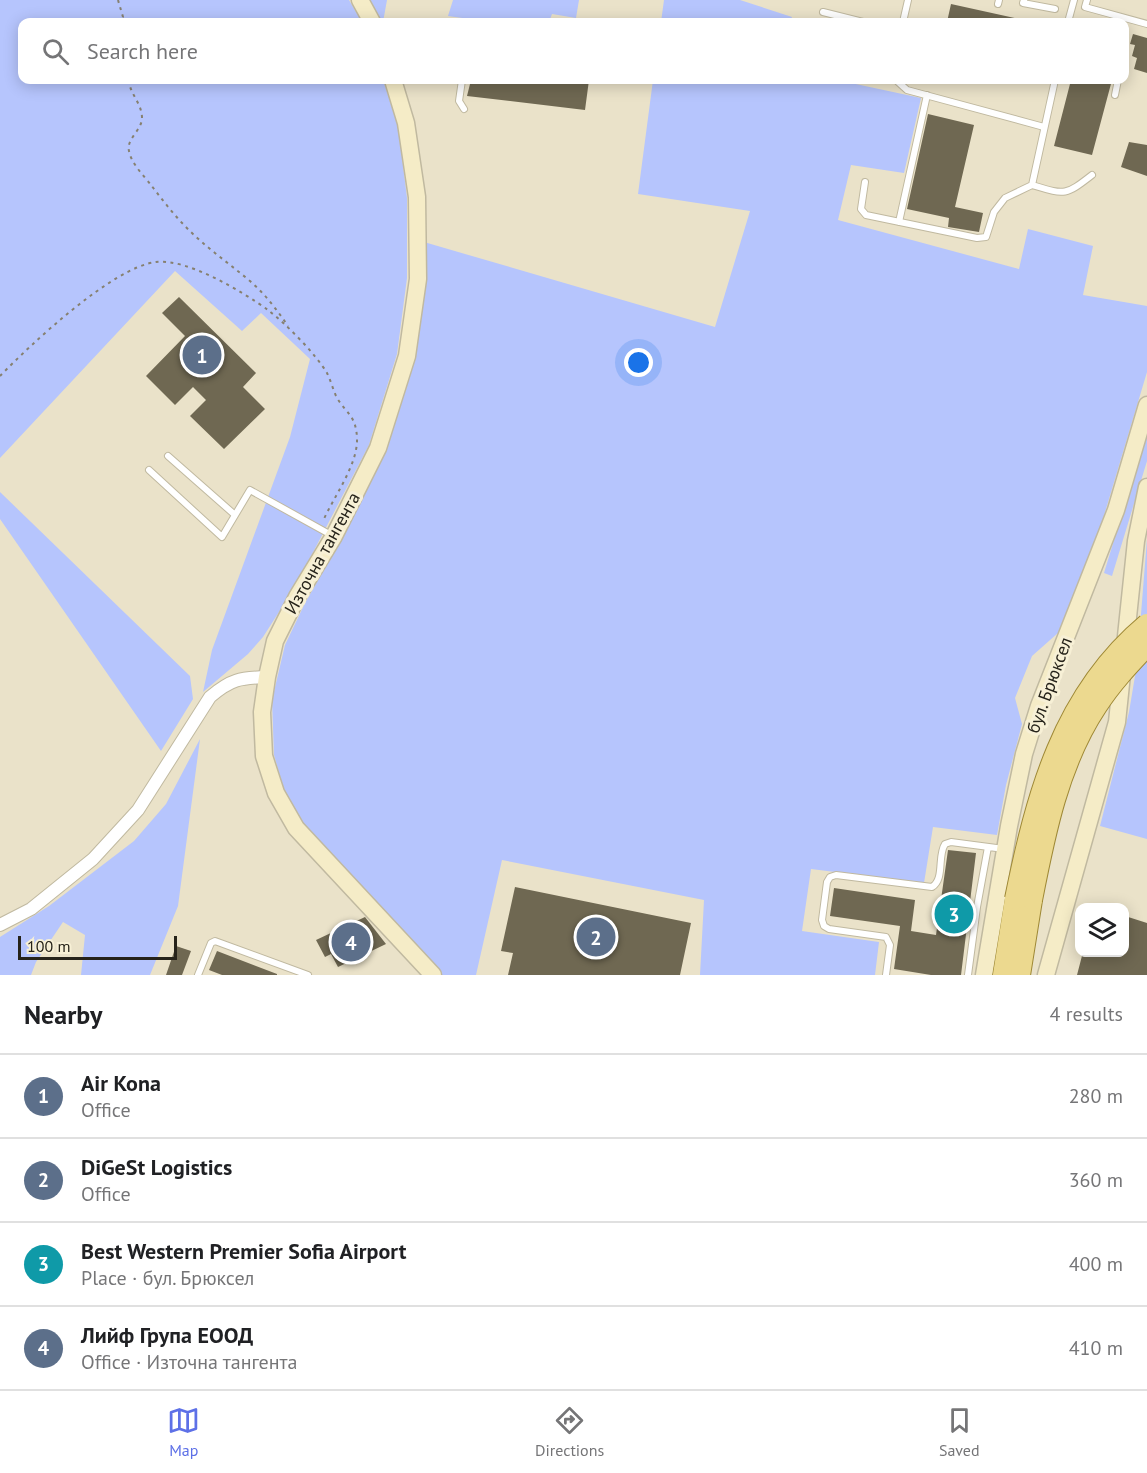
<!DOCTYPE html>
<meta charset="utf-8">
<style>
body{margin:0;font-family:"PT Sans",sans-serif;background:#f6f6f6;color:#202124}
.controls{position:absolute;right:18px;bottom:18px;display:grid;overflow:hidden;border-radius:12px;box-shadow:0 3px 15px #0003}
.controls button{width:54px;height:54px;display:grid;place-items:center;padding:0;border:0;border-bottom:2px solid #e0e0e0;background:#fff;color:#202124;font:30px sans-serif}
.scale{position:absolute;left:18px;bottom:15px;width:159px;box-sizing:border-box;padding-left:6px;border:3px solid #26231a;border-top:0;font-size:16px;line-height:21px;white-space:nowrap;color:#26231a;-webkit-text-stroke:4px #f7f0d6;paint-order:stroke}
.you{position:absolute;left:639px;top:363px;width:21px;height:21px;margin:-15px;border:4px solid #fff;border-radius:50%;background:#1a73e8;box-shadow:0 0 0 9px #1a73e833}
.badge{display:grid;place-items:center;width:39px;height:39px;border-radius:50%;background:#5d70e7;color:#fff;font-size:20px;font-weight:700}
.pin{position:absolute;translate:-50% -50%;border:3px solid #fff;box-shadow:0 2px 6px #0006}
.list{margin:0;padding:0;list-style:none}
h2{display:flex;justify-content:space-between;align-items:center;height:78px;margin:0;padding:0 24px;font-size:26px}
h2 small{font-size:20px;font-weight:400;color:#757577}
.list li{display:grid;grid-template-columns:39px 1fr auto;gap:18px;align-items:center;box-sizing:border-box;height:84px;padding:0 24px;border-top:2px solid #e0e0e0}
.list b{display:block;font-size:22px;white-space:nowrap}
.list p{margin:0;font-size:20px;white-space:nowrap;color:#757577}
.list em{font-size:20px;font-style:normal;color:#757577}
.icon{flex:none;width:33px;height:33px;fill:none;stroke:currentColor;stroke-width:2;stroke-linecap:round;stroke-linejoin:round}
.map{position:relative;flex:none;width:1147px;height:975px;overflow:hidden}
.search{position:absolute;background:#fff;box-shadow:0 3px 15px #0003;left:18px;right:18px;top:18px;height:66px;display:flex;align-items:center;gap:15px;box-sizing:border-box;padding:0 21px;border-radius:12px;color:#757577;font-size:22px}
.sheet{height:414px;background:#fff}
nav{display:flex;justify-content:space-around;align-items:center;box-sizing:border-box;height:84px;border-top:2px solid #e0e0e0;background:#fff;font-size:16px;color:#757577}
nav a{display:grid;justify-items:center;gap:3px}
nav .on{color:#5d70e7}
.map>svg:first-child{display:block}
.green{fill:#b6c5fd}
.building{fill:#6f6852}
.lines{fill:none;stroke-linecap:round;stroke-linejoin:round}
.lane-casing{stroke:#c0b9a0;stroke-width:8}
.street-casing{stroke:#c0b9a0;stroke-width:14}
.secondary-casing{stroke:#c0b9a0;stroke-width:19}
.primary-casing{stroke:#9e8835;stroke-width:22}
.path{stroke:#868070;stroke-width:2;stroke-dasharray:3 4.5;stroke-linecap:butt}
.lane{stroke:#fff;stroke-width:6}
.street{stroke:#fff;stroke-width:12}
.secondary{stroke:#f5ecc7;stroke-width:16}
.primary{stroke:#ecd98f;stroke-width:20}
.primary-bridge-casing{stroke:#9e8835;stroke-width:22;stroke-linecap:butt}
.primary-bridge{stroke:#ecd98f;stroke-width:20}
.labels{text-anchor:middle;dominant-baseline:central;stroke-width:6;stroke-linejoin:round;paint-order:stroke}
.street-label{font-size:18px;fill:#26231a;stroke:#f7f0d6}
</style>
<div class="map">
<svg width="1147" height="975" viewBox="0 0 1147 975">
<rect width="100%" height="100%" fill="#eae2c9"/>
<!-- green -->
<path class="green" d="M0,0H349L362,22H22V80H383L398,124L407,198V278L397,354L369,445L295,587L263,637L248,654L203,692L212,650L290,437L310,359L261,313L242,331L175,271L0,458Z
M368,0H387L383,22H380Z
M453,0H579L576,18L552,14L549,22H491L448,16Z
M664,0H740L792,17L790,22H661Z
M653,80H816L851,83L921,98L904,173L851,165L838,220L1019,269L1028,229L1093,246L1083,295L1147,306V372L1100,529L1058,633L1032,656L1015,698L1022,724L1006,785L997,835L933,827L924,883L811,869L802,931L879,942L875,975H700L704,900L502,860L476,975H441L302,824L284,791L274,755L272,700L285,645L305,603L341,540L384,451L424,242L715,327L750,211L638,194Z
M1147,432V461L1112,576L1104,573Z
M0,492L190,676L193,699L161,751L0,519Z
M1147,539V839L1100,826L1129,712L1137,664Z
M200,739L178,906L150,975H81L85,935L63,922L36,962L31,975H0V937L49,906L134,841L166,804Z"/>
<!-- building -->
<path class="building" d="M951,4L1019,19V22H947Z
M1133,34L1147,38V73L1134,69L1137,58L1132,56L1135,45L1130,44Z
M471,80H589L585,110L467,96Z
M1071,80H1112L1092,155L1054,146Z
M928,114L974,125L955,207L983,213L979,232L948,227L949,218L907,209Z
M1129,142L1147,145V176L1121,167Z
M179,297L256,373L243,387L265,409L224,449L190,416L206,400L193,387L175,405L146,376L185,336L162,313Z
M948,850L976,853L961,975H931L894,969L900,926L830,916L834,888L915,900L911,931L936,935Z
M515,887L691,923L680,975H508L513,953L501,951Z
M1125,916L1147,923V975H1077L1083,952H1125Z
M365,917L386,944L338,967L331,954L325,957L316,940Z
M176,946L191,951L182,975H166Z
M217,951L277,974V975H222L209,970Z"/>
<g class="lines">
<defs>
<path id="lane" d="M1024,0L1023,3L1055,9
M1087,0L1085,7L1147,24
M998,4L999,0
M823,12L863,22
M903,22L908,0
M1068,22L1074,0
M462,80L459,101L464,109
M896,80L907,90L1044,127
M1115,95L1118,80
M865,182L861,209L866,215L977,238L986,237L994,212L1005,198L1032,185C1065,195 1065,196 1092,175
M1032,185L1055,80
M899,222L927,95
M168,456L235,515
M149,470L222,537L250,490L333,536
M198,975L211,943L215,941L308,975
M886,975L890,945L886,937L829,929L824,926L822,920L827,882L830,877L836,875L932,887C945,879 937,856 945,844L951,842L1004,849
M968,975L977,907L988,847"/>
<path id="street" d="M0,925L31,909L93,859L138,810L210,697C231,679 240,678 267,677"/>
<path id="secondary" d="M360,0L372,22
M393,80L406,123L417,197L418,279L407,356L378,448L334,536L297,597L275,641L267,677L262,712L264,756L276,793L296,828L433,975
M984,975L1009,826L1024,754L1039,706L1116,510L1147,405
M1046,975L1117,722L1136,541L1147,487"/>
<path id="primary" d="M1003,975L1015,899
M1020,975L1032,900"/>
</defs>
<!-- lane casing -->
<use href="#lane" class="lane-casing"/>
<!-- street casing -->
<use href="#street" class="street-casing"/>
<!-- secondary casing -->
<use href="#secondary" class="secondary-casing"/>
<!-- primary casing -->
<use href="#primary" class="primary-casing"/>
<!-- path -->
<path class="path" d="M118,0L123,17L121,22
M129,80C129,93 142,103 142,118C142,130 126,139 129,151C131,163 144,176 151,185C164,202 177,219 193,234C211,251 231,265 250,281C265,294 277,310 288,326
M0,376C31,344 113,267 156,262C187,258 243,292 268,310C286,324 315,353 327,373C331,381 333,390 337,398C347,414 356,416 357,438C358,465 334,496 323,521"/>
<!-- lane -->
<use href="#lane" class="lane"/>
<!-- street -->
<use href="#street" class="street"/>
<!-- secondary -->
<use href="#secondary" class="secondary"/>
<!-- primary -->
<use href="#primary" class="primary"/>
<defs>
<path id="primary-bridge" d="M1015,899C1036,796 1062,695 1147,624
M1032,900C1045,833 1059,763 1097,706C1111,684 1129,665 1147,646"/>
</defs>
<!-- primary-bridge casing -->
<use href="#primary-bridge" class="primary-bridge-casing"/>
<!-- primary-bridge -->
<use href="#primary-bridge" class="primary-bridge"/>
</g>
<g class="labels">
<!-- street labels -->
<g class="street-label">
<text transform="translate(322 553) rotate(-61)">Източна тангента</text>
<text transform="translate(1049 685) rotate(-70)">бул. Брюксел</text>
</g>
</g>
</svg>
<div class="controls">
<button><svg class="icon" aria-label="layers" viewBox="0 0 24 24"><path d="M12 4l9 5-9 5-9-5zM3 14l9 5 9-5"/></svg></button>
</div>
<div class="scale">100 m</div>
<div class="you"></div>
<div class="pin badge" style="left:202px;top:355px;background:#5c6f8a">1</div>
<div class="pin badge" style="left:596px;top:937px;background:#5c6f8a">2</div>
<div class="pin badge" style="left:954px;top:914px;background:#0f9aa8">3</div>
<div class="pin badge" style="left:351px;top:942px;background:#5c6f8a">4</div>
<div class="search"><svg class="icon" aria-label="search" viewBox="0 0 24 24"><circle cx="10" cy="10" r="6"/><path d="M15 15l6 6"/></svg>Search here</div>
</div>
<section class="sheet">
<h2>Nearby<small>4 results</small></h2>
<ul class="list">
<li><span class="badge" style="background:#5c6f8a">1</span><div><b>Air Kona</b><p>Office</p></div><em>280 m</em></li>
<li><span class="badge" style="background:#5c6f8a">2</span><div><b>DiGeSt Logistics</b><p>Office</p></div><em>360 m</em></li>
<li><span class="badge" style="background:#0f9aa8">3</span><div><b>Best Western Premier Sofia Airport</b><p>Place · бул. Брюксел</p></div><em>400 m</em></li>
<li><span class="badge" style="background:#5c6f8a">4</span><div><b>Лийф Група ЕООД</b><p>Office · Източна тангента</p></div><em>410 m</em></li>
</ul>
</section>
<nav>
<a class="on"><svg class="icon" aria-label="map" viewBox="0 0 24 24"><path d="M3 6l6-2 6 2 6-2v14l-6 2-6-2-6 2zM9 4v14M15 6v14"/></svg>Map</a>
<a><svg class="icon" aria-label="directions" viewBox="0 0 24 24"><path d="M12 3l9 9-9 9-9-9zM9 14v-3h6M13 9l2 2-2 2"/></svg>Directions</a>
<a><svg class="icon" aria-label="saved" viewBox="0 0 24 24"><path d="M7 4h10v16l-5-4-5 4z"/></svg>Saved</a>
</nav>
